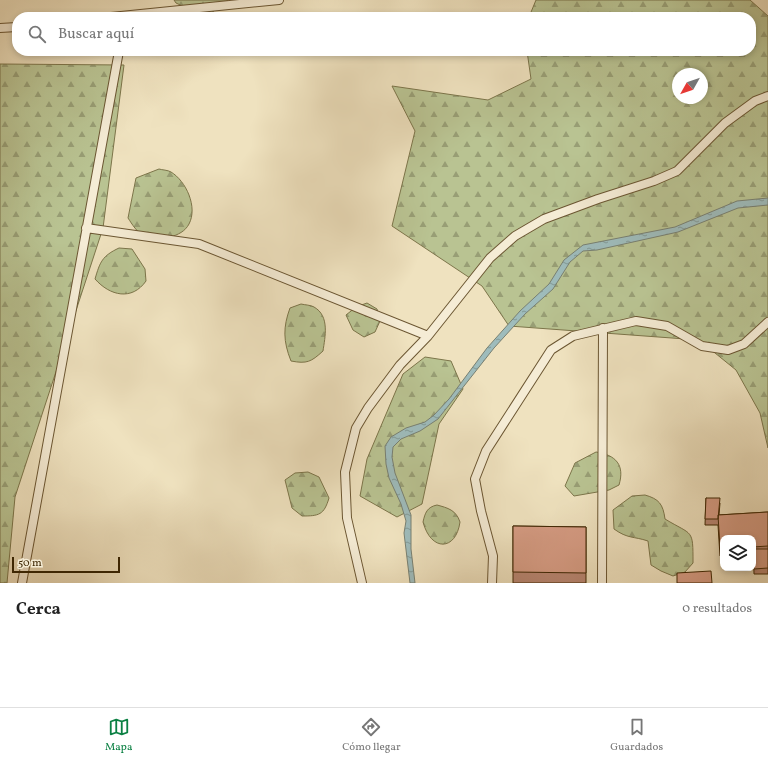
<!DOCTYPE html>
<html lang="es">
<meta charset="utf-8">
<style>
body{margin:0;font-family:Vollkorn,serif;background:#f6f6f6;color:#222}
.controls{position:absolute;right:12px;bottom:12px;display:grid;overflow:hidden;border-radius:8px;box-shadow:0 2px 6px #0003}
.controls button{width:36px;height:36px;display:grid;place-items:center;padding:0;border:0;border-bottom:1px solid #e0e0e0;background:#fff;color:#222;font:20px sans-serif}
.compass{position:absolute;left:672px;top:68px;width:36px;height:36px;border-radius:50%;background:#fff;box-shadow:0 2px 6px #0003;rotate:230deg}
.scale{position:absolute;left:12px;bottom:10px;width:108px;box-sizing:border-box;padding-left:4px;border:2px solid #3f2703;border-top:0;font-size:11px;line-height:14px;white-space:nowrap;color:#3f2703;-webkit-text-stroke:3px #f5ecd5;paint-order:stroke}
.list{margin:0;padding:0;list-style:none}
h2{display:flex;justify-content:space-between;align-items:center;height:52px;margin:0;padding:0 16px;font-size:17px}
h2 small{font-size:13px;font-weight:400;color:#767676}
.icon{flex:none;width:22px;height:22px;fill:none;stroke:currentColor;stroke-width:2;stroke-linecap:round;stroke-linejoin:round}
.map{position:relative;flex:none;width:768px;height:583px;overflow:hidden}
.search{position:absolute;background:#fff;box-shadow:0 2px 6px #0003;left:12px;right:12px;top:12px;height:44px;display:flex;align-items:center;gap:10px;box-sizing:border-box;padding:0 14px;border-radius:16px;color:#767676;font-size:15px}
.sheet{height:124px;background:#fff}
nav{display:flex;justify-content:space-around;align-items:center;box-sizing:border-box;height:56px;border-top:1px solid #e0e0e0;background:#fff;font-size:11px;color:#767676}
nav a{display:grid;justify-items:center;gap:2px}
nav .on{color:#0b8043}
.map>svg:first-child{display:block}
.forest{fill:url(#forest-firs);stroke:#7c754a;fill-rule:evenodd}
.water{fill:url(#water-ripples);stroke:#788072}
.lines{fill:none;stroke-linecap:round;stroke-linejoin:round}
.service-casing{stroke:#6b5632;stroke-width:10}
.service{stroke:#f5ecd5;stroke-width:8}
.wall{fill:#b88672;stroke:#3f2703}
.building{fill:#d69c84;stroke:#3f2703}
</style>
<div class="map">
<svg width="768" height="583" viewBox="0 0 768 583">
<defs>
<pattern id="forest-firs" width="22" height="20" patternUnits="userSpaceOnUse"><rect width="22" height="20" fill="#b9c392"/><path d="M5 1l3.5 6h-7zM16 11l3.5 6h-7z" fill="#989e75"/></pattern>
<pattern id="water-ripples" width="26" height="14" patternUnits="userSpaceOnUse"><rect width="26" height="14" fill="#9ebcbc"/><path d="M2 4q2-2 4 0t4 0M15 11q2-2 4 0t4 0" fill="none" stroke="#829997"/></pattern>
</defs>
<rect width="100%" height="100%" fill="#efe2bf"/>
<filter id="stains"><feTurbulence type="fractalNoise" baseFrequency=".005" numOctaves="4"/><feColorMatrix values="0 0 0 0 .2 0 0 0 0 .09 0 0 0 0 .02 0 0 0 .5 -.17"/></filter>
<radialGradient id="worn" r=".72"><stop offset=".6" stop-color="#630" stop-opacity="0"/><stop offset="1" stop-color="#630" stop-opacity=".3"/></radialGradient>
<!-- forest -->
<path class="forest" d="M174,0H228L206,17L176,3Z
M536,0H750L768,16V448L760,413L736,370L699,340L509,326L482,286L392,226L415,131L392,86L488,100L531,79L527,51H751V17H529ZM678,74H702V98H678Z
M0,64L124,65L103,228L15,497L7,583H0Z
M159,169C162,170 168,170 171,172C186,181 198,207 189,224C182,238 158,241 145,236C137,233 132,224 128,218L136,178Z
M119,248L132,249L145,269L146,281C132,301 110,296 95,279C100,262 102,256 119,248Z
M367,303L377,309L380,321L375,332L364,337L353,330L346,315L356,307Z
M301,304C305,305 311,305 314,307C330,316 325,337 323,351C311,362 307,364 291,361C283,341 283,327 290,308Z
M425,357L451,361L463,389L439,424L422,504L397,517L360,496L367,459L403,374Z
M596,452C616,455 625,465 619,485L609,490L574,496L565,486L575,463Z
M308,472L319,477L329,498C324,515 319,516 302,516L292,508L285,480L295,473Z
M645,495C659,499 663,504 665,519C693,536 693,528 693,563L685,572L673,576L661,571L651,565L648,541C633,536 628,539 614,529L613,510L632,496Z
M437,505C448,508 456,510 460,522C456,551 431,552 423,522C425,513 427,507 437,505Z"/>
<!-- water -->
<path class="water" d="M768,198V205L738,208L678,232L597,250L583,251L570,262L553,289L525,314L494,348L438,419L420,431L401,439L393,447L392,457L395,473L411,515V549L415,583H410L404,533L406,521L401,504L389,478L386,464L385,446L391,437L406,428L425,422L434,415L449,399L487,348L520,311L549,284L564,260L583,245L675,227L737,201Z"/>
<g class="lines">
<defs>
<path id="service" d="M111,17L279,0
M0,28L17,27
M86,228L199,244L428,336
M22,583L119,51
M362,583L347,518L345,472L356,428L368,408L400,365L428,336L490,258L515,236L544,219L598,199L654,181L677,171L725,123L755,101L768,96
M492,583L493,556L481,511L475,479L486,451L551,350L573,336L636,321L667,326L702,346L728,350L744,344L768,322
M602,583L603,328"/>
</defs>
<!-- service casing -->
<use href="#service" class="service-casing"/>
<!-- service -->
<use href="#service" class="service"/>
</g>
<!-- wall -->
<path class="wall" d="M706,498L720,503L719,515L768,512V574H754L753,538H723V556H720L718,525H705Z
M513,526L586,527V583H513Z"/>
<!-- building -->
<path class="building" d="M706,498H720L718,519H705Z
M768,512V546L753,547V538H723V548H720L718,515Z
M513,526L586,527V573L513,572Z
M753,549H768V568L754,569Z
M711,571L712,583H677V573Z"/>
<rect width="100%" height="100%" filter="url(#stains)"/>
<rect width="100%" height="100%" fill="url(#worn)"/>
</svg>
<div class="controls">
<button><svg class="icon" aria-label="layers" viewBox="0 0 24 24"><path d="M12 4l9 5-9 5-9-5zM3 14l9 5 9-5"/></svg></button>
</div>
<svg class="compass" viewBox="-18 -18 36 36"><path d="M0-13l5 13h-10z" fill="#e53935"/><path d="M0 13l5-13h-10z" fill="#767676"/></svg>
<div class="scale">50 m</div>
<div class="search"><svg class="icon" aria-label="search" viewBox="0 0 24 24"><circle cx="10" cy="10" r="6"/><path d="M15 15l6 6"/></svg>Buscar aquí</div>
</div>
<section class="sheet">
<h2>Cerca<small>0 resultados</small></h2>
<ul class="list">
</ul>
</section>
<nav>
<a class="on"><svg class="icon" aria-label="map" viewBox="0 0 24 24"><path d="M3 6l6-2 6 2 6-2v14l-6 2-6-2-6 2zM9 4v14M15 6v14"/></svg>Mapa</a>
<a><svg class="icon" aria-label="directions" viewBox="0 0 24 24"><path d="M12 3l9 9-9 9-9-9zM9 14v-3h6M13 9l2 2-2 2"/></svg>Cómo llegar</a>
<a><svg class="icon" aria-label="saved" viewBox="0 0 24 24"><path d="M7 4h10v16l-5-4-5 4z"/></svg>Guardados</a>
</nav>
